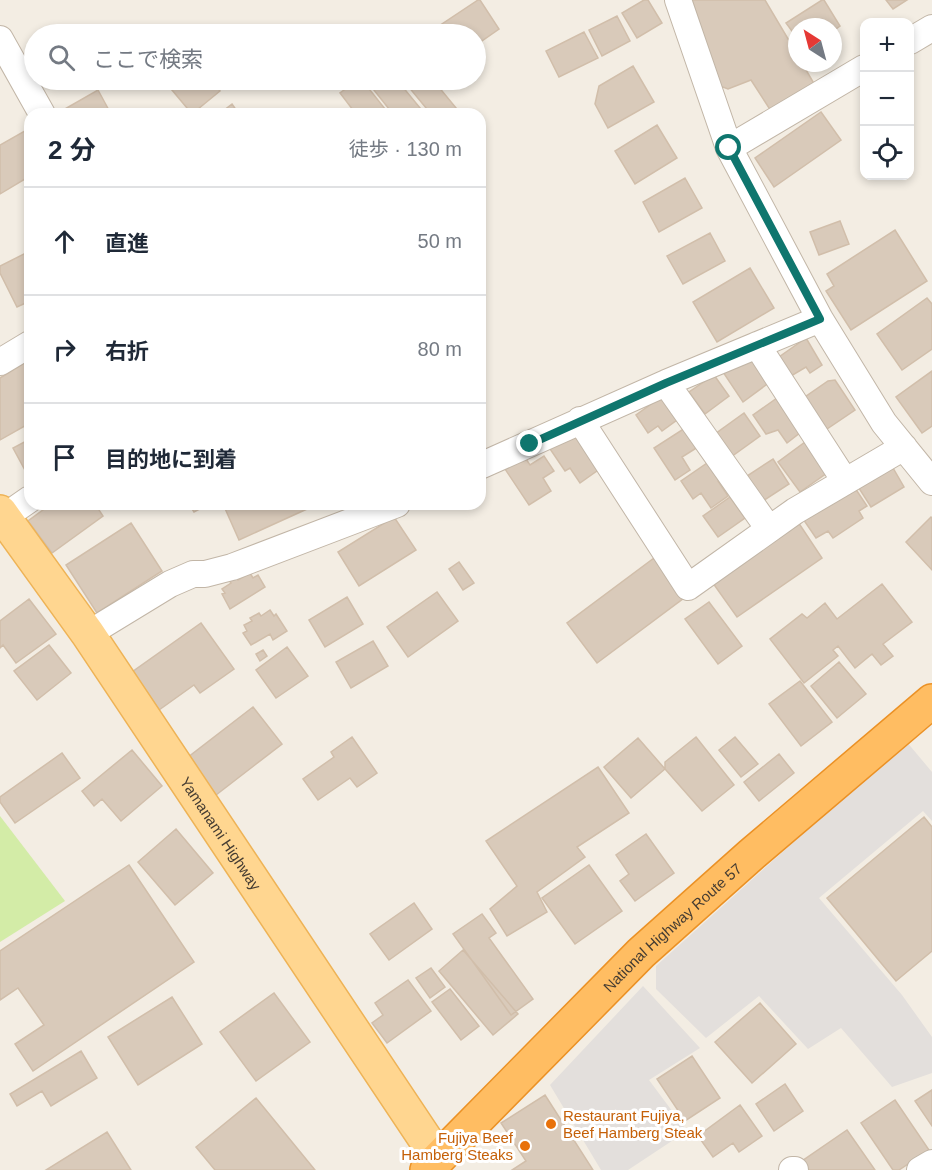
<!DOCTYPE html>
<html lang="ja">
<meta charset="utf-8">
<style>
body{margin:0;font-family:Arial,"Noto Sans JP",sans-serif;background:#f2f2f3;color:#1f2937}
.controls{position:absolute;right:18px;top:18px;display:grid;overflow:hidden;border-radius:12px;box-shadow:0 3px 9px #0003}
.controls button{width:54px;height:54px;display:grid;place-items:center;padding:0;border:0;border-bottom:2px solid #e0e1e3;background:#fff;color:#1f2937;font:30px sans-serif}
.compass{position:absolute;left:788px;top:18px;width:54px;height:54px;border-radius:50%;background:#fff;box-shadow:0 3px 9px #0003;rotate:324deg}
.stop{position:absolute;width:18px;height:18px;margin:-14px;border:4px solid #0f766e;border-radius:50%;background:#fff}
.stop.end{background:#0f766e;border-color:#fff;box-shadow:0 2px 6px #0008}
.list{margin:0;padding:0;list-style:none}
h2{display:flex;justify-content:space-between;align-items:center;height:78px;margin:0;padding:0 24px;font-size:26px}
h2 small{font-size:20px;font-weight:400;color:#747a83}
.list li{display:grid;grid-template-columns:39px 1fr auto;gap:18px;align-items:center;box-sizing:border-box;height:108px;padding:0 24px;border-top:2px solid #e0e1e3}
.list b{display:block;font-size:22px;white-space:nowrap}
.list em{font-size:20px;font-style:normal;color:#747a83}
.icon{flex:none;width:33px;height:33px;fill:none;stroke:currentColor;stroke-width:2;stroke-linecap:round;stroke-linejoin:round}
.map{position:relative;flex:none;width:932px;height:1170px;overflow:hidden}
.search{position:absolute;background:#fff;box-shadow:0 3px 9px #0003;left:24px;top:24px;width:462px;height:66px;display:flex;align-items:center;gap:15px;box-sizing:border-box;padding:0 21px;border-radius:33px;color:#747a83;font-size:22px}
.panel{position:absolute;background:#fff;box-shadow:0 3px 9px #0003;left:24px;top:108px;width:462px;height:402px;border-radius:18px}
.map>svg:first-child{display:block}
.green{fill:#d3eca7}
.parking{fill:#e3dfdc}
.building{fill:#d9caba;stroke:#d1beaa;stroke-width:1.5}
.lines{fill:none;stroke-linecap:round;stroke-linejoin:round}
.street-casing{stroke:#c2b6a7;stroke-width:28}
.primary-casing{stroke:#eeb356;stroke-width:36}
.highway-casing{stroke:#eb9125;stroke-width:36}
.street{stroke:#fff;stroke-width:26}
.primary{stroke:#ffd690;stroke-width:33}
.highway{stroke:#ffbd62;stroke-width:33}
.route{stroke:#0f766e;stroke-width:8}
.food-dot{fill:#e8710a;stroke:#fff;stroke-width:2}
.labels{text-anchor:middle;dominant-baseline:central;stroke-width:6;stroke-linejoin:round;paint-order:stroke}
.street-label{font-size:15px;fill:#453c32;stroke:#fff}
.food-label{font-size:15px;fill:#c56008;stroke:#fff;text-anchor:start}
</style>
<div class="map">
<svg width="932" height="1170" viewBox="0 0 932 1170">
<rect width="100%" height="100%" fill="#f3ede3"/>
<!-- green -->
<path class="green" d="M0,816L65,901L0,942Z"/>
<!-- parking -->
<path class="parking" d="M906,741L932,772V821L923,811L819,898L902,995L932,1037V1073L892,1087L841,1028L808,1049L759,996L706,1038L656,989V966Z
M643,986L700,1048L649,1080L687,1131L628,1170H601L550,1085Z"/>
<!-- building -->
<path class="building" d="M478,0H480L499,29L476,45V34H436L433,30Z
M644,0H648L662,23L637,38L622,13Z
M692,0H765L797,54V63H802L816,87L771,111L751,80L728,89L720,86Z
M822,0H824L840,26L833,31V27H797V38L786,23Z
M886,0H907L893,9Z
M617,16L630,41L602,56L589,30Z
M175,25L182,34H162Z
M584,32L598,58L559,77L546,51Z
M633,66L654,102L608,128L595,104L599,86Z
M185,80H210L220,91L192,114L172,90Z
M358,80H362L389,114H356L340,93Z
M366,80H397L425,114H393Z
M403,80H433L461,114H431Z
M98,90L111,114H56Z
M232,104L239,114H219Z
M821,112L841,140L774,187L755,158Z
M657,125L677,158L635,184L615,151Z
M30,128V176L0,194V145Z
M685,178L702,208L659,232L643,202Z
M840,221L849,244L819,255L810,232Z
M895,230L927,281L851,330L826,291L834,286L827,274Z
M710,233L725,261L683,284L667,256Z
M30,251V301L17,307L0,273V266Z
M750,268L774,308L717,342L693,302Z
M927,298L932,304V349L902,370L877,334Z
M806,338L822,365L810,373L806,367L791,376L779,357Z
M752,355L770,382L743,402L723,372Z
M26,362L30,369V423L0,440V378Z
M932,371V426L922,433L896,397Z
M714,375L729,396L705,414L689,392Z
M835,380L855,410L824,431L802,399L828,381Z
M661,397L677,420L662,431L658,426L648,433L636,415Z
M777,398L801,432L787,443L778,430L766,434L753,415Z
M744,413L760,436L731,457L715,434Z
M573,426L601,468L580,483L570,468L565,471L546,443Z
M685,428L698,447L682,457L690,470L675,480L654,448Z
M30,439V470L26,472L13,448Z
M805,442L827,473L800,492L778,462Z
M522,453L530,465L544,456L554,471L543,478L551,491L529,505L503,466Z
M773,459L789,484L760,503L744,478Z
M710,461L722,479L718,481L728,496L711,508L701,493L693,499L681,481Z
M889,461L904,487L871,507L855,482Z
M851,482L867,506L859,511L863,518L833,538L828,531L816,538L801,516Z
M730,497L745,518L718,537L703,516Z
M51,504H95L103,516L52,553L28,521Z
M189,504H209L194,512Z
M223,504H305L307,509L239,540Z
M394,517L416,550L359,586L338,552Z
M931,517L932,518V570L906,542Z
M796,519L822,558L737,617L710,579Z
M131,523L162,571L97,613L66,565Z
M654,558L684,598L597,663L567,623Z
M459,562L474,583L463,590L449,569Z
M250,573L253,578L258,575L265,587L230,609L222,594L225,593L222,589L231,583L229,580L236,576L238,580Z
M882,584L912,622L883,644L893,656L881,665L872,654L855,668L838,646L833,650L838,656L804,683L770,639L802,614L807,618L825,603L837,619Z
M437,592L458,621L408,657L387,627Z
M347,597L363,624L325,647L309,620Z
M29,599L56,634L16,663L3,645L0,648V621Z
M709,602L742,646L718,664L685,619Z
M270,610L274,616L276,614L287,631L273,640L270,634L251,645L243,633L247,631L244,625L252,621L250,618L259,613L261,616Z
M201,623L234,669L200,693L194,685L159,710L132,672Z
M373,641L388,666L351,688L336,662Z
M49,645L71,673L37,700L14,671Z
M287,647L308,676L276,698L256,670Z
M263,650L267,656L260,661L256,654Z
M839,662L866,694L837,718L811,686Z
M800,681L832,722L801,746L769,704Z
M253,707L282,744L216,795L187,758Z
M352,737L377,773L357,787L350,778L318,800L303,779L334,757L331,752Z
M696,737L734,785L702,811L665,769V762Z
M735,737L758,764L741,777L719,750Z
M638,738L665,769L631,798L604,767Z
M132,750L162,786L121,821L102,799L94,806L82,791Z
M62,753L80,778L15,823L0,802V797Z
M779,754L794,773L759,801L744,782Z
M598,767L629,813L577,847L585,857L537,892L547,912L507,936L490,909L517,886L486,841Z
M924,817L932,827V951L896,981L827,898Z
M176,829L213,873L175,905L138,862Z
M646,834L674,873L635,901L620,881L629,874L616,855Z
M129,865L194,962L33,1071L15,1044L44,1025L18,988L0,1000V951Z
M589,865L622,911L575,944L542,898Z
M414,903L432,929L389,960L370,934Z
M482,914L496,933L489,938L533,999L511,1015L453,934Z
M463,950L518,1014L493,1035L439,971Z
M431,968L445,987L430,998L416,978Z
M408,980L431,1011L387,1043L372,1023L383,1015L375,1003Z
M450,989L479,1026L461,1040L432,1002Z
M274,993L310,1042L256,1081L220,1032Z
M172,997L202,1044L138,1085L108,1037Z
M760,1003L796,1044L752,1083L715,1042Z
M81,1051L97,1078L51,1106L42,1091L17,1106L10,1094Z
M692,1056L720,1098L685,1121L657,1079Z
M785,1084L803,1111L774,1131L756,1104Z
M932,1090V1126L915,1101Z
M545,1095L593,1170H512L526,1161L501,1123Z
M256,1098L315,1170H215L196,1147Z
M895,1100L929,1150L899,1170H893L861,1123Z
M740,1105L762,1136L739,1152L733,1143L713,1157L698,1136Z
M847,1130L875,1170H809L802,1161Z
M107,1132L131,1170H46Z"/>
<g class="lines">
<defs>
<path id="street" d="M678,0L729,148L820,319L884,423L932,482
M0,39L42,114
M910,41L932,28
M729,148L864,68
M757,345L845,481
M0,362L30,344
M666,383L769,529
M580,420L688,587L795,511L904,447
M480,466L666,383L820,319
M4,517L30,499
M88,634L170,584L193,574H205L232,567L397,504
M792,1170H795
M920,1170L932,1163"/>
<g id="primary">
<path id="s1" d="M0,512L88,634L438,1158"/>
</g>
<g id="highway">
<path id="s2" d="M427,1170L641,953L752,854L932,701"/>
</g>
</defs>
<!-- street casing -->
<use href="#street" class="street-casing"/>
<!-- primary casing -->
<use href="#primary" class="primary-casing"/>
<!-- highway casing -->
<use href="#highway" class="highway-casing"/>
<!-- street -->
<use href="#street" class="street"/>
<!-- primary -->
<use href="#primary" class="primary"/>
<!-- highway -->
<use href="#highway" class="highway"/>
</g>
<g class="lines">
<!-- route -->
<path class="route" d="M530,444L666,383L820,319L729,148"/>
</g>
<!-- markers -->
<g class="food-dot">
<circle cx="551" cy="1124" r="6"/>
<circle cx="525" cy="1146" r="6"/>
</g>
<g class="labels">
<!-- street labels -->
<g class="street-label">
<text stroke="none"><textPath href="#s1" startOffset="390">Yamanami Highway</textPath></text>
<text stroke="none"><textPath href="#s2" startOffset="345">National Highway Route 57</textPath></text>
</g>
<!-- food labels -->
<g class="food-label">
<text x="563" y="1115">Restaurant Fujiya,<tspan x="563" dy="17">Beef Hamberg Steak</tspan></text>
<text x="513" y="1137" text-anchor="end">Fujiya Beef<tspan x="513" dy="17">Hamberg Steaks</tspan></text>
</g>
</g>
</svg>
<div class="controls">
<button>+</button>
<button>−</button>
<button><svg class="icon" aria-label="locate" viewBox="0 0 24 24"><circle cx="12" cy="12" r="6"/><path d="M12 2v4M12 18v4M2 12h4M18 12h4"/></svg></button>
</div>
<svg class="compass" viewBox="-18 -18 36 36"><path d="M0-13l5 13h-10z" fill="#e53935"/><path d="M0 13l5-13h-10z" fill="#747a83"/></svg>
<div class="stop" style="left:729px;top:148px"></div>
<div class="stop end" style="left:530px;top:444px"></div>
<div class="search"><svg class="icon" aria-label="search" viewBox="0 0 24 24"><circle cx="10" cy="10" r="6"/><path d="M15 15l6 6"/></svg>ここで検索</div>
<section class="panel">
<h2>2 分<small>徒歩 · 130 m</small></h2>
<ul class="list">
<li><svg class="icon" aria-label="ahead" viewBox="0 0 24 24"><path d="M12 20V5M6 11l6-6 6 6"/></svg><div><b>直進</b></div><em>50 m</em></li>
<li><svg class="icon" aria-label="right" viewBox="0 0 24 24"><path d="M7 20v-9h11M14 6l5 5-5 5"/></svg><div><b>右折</b></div><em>80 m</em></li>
<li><svg class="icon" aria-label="arrive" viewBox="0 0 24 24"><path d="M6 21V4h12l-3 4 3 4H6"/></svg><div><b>目的地に到着</b></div></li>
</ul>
</section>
</div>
